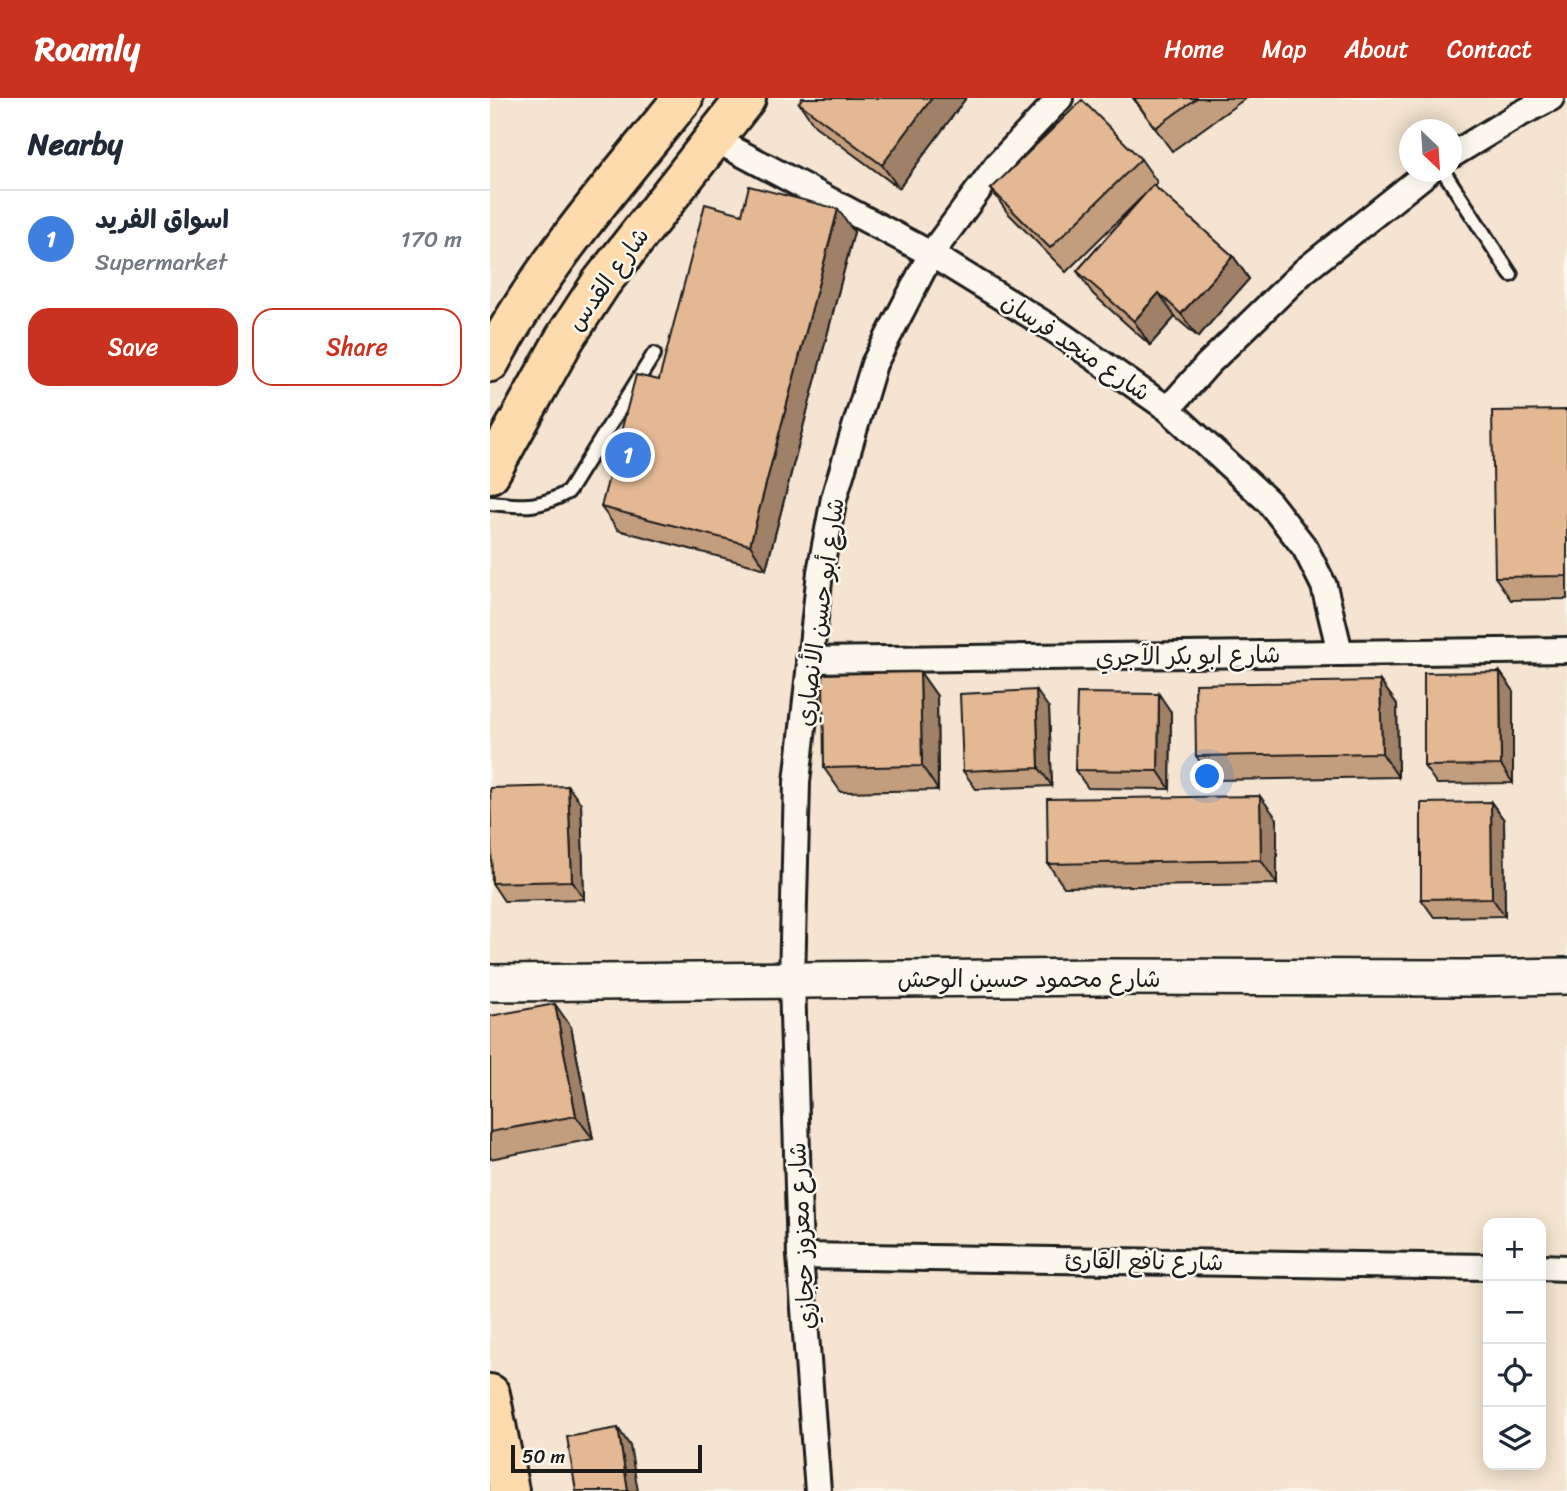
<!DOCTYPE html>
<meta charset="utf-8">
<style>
body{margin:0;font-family:Sriracha,"Playpen Sans Arabic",sans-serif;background:#f2f2f3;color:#1f2937}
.controls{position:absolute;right:21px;bottom:21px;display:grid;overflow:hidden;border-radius:14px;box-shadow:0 4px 18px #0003}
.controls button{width:63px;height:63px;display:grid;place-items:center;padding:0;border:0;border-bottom:2px solid #e0e1e3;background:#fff;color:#1f2937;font:35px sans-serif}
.compass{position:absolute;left:909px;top:21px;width:63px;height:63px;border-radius:50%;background:#fff;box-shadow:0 4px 18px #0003;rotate:155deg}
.scale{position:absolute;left:21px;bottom:18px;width:191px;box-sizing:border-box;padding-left:7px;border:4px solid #1c1c1c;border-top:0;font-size:19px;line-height:24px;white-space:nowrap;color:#1c1c1c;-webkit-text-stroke:5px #fbf7ec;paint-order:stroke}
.you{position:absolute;left:718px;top:679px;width:24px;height:24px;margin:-18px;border:5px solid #fff;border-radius:50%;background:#1a73e8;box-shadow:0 0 0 10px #1a73e833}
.badge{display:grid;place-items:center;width:46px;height:46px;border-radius:50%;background:#c8321e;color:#fff;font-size:23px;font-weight:700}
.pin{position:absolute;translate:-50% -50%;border:4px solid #fff;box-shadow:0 2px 7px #0006}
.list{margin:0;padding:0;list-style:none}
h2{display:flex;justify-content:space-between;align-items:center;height:91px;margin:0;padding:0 28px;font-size:30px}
h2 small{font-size:23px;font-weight:400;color:#747a83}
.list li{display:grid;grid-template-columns:46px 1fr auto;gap:21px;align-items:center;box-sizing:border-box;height:98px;padding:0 28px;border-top:2px solid #e0e1e3}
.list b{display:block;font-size:26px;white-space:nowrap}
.list p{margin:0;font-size:23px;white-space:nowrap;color:#747a83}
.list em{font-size:23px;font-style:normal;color:#747a83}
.actions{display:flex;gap:14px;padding:21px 28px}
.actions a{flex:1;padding:16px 0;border:2px solid #c8321e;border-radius:21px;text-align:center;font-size:24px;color:#c8321e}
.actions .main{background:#c8321e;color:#fff}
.icon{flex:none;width:38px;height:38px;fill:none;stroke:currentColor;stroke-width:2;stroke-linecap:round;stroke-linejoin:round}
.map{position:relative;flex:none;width:1077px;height:1393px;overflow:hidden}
header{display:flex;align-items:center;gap:42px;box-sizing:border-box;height:98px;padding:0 35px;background:#c8321e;color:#fff}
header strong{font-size:33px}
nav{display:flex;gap:38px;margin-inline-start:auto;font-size:24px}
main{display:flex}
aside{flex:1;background:#fff}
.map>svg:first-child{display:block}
.built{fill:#f4e4d1;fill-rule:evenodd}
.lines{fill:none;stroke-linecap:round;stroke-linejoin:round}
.lane-casing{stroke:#1c1c1c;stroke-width:18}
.street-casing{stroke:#1c1c1c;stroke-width:30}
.secondary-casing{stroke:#1c1c1c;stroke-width:40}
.highway-casing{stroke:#1c1c1c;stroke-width:44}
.lane{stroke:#fbf7ec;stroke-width:12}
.street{stroke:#fbf7ec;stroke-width:24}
.secondary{stroke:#fbf7ec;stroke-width:35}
.highway{stroke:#fedbac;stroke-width:38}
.wall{fill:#c39e7e;stroke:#1c1c1c;stroke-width:2}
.shaded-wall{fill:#9f8167;stroke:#1c1c1c;stroke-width:2}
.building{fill:#e3b893;stroke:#1c1c1c;stroke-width:2}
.labels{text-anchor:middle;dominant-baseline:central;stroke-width:5;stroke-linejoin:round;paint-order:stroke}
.street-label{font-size:24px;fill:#1c1c1c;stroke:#fbf7ec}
</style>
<header>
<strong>Roamly</strong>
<nav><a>Home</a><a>Map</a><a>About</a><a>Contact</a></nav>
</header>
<main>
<aside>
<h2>Nearby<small></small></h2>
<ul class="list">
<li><span class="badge" style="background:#3f7fe0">1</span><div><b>اسواق الفريد</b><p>Supermarket</p></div><em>170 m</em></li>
</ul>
<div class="actions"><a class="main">Save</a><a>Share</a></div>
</aside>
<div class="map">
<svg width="1077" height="1393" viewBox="0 0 1077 1393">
<rect width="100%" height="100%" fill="#fbf7ec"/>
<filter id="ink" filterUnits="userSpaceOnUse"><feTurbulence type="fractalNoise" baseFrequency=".0143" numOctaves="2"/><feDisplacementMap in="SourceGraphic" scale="14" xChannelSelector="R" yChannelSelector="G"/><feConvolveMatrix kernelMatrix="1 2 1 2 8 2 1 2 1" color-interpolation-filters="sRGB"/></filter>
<g filter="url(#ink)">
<!-- built -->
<path class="built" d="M0,0H1077V1393H0ZM920,32H962V74H920ZM998,1125H1051V1367H998Z"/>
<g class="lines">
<defs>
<path id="lane" d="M954,74L1021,177
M0,405C34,408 47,411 78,394L164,256"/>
<path id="street" d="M224,41L441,156L566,233L678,311L779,404L815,450L834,488L850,554
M962,57L1028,17L1061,0
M678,311L718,266L814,173L938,74
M319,562L1077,552
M310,1158L998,1169
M1051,1169L1077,1170
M328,1393L310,1158L302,882L307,684L330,474L344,400L384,266L441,156L507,67L570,0"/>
<path id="secondary" d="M0,885L612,879L978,880L1077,878"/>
<path id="highway" d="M0,264C51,168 125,84 193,0
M0,375L75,240L111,185L256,0
M0,1296L19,1393"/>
</defs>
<!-- lane casing -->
<use href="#lane" class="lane-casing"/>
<!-- street casing -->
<use href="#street" class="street-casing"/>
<!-- secondary casing -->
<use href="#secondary" class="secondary-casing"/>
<!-- highway casing -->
<use href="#highway" class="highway-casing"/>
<!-- lane -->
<use href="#lane" class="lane"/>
<!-- street -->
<use href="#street" class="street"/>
<!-- secondary -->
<use href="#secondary" class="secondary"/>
<!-- highway -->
<use href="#highway" class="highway"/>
</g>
<!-- wall -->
<path class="wall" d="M476,0L409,90L325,28L309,5Z
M643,0H756L682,53Z
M651,61L667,84L664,88L743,158L759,181L708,239L685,219L660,247L603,196L587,173L652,99L576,174L517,114L501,91Z
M348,111L364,134L276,471L128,432L111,409L252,116Z
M1077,312V501L1021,502L1005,479Z
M430,574L447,598L448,692L351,694L334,670Z
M1010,574L1023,592V685L947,686L934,668Z
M890,583L907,606L908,679L723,682L706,658Z
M559,610L562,688L486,691L473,673Z
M681,614L680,691L598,690L585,672Z
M1001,704L1014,722L1015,818L944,819L931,801Z
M91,706L94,801L14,803L2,785Z
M787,721V786L574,789L558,766Z
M0,918L81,929L103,1041L0,1061Z"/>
<!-- shaded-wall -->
<path class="shaded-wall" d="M442,0H476L409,90L392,67Z
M348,111L364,134L276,471L260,447Z
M743,158L759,181L708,239L691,216Z
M669,195L685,219L660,247L644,223Z
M430,574L447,598L448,692L432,668Z
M1010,574L1023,592V685L1011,667Z
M890,583L907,606L908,679L892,655Z
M546,592L559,610L562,688L549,670Z
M669,596L681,614L680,691L668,673Z
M78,688L91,706L94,801L82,783Z
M770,698L787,721V786L771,762Z
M1001,704L1014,722L1015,818L1002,800Z
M65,906L81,929L103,1041L86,1018Z
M128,1330L140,1348L148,1393H138Z"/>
<!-- building -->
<path class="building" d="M312,0H442L392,67L309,5Z
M644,0H707L665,30Z
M592,2L651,61L560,150L501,91Z
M663,87L743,158L691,216L669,195L644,223L587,173Z
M259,88L348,111L260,447L111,409L146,277L169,282L215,106L252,116Z
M1077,312V478L1005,479L1002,313Z
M430,574L432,668L334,670L333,576Z
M1010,574L1011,667L934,668V575Z
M890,583L892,655L706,658L705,586Z
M546,592L549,670L473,673L470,596Z
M587,595L669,596L668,673L585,672Z
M78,688L82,783L2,785L0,690Z
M770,698L771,762L558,766L557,701Z
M1001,704L1002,800L931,801V705Z
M65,906L86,1018L0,1034V918Z
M128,1330L138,1393H86L77,1339Z"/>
</g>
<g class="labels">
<!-- street labels -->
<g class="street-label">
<text transform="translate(118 181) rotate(-54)">شارع القدس</text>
<text transform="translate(586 249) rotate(34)">شارع منجد فرسان</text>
<text transform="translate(330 514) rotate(-82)">شارع أبو حسن الأنصاري</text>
<text transform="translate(698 558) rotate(-1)">شارع ابو بكر الآجري</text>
<text x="539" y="881">شارع محمود حسين الوحش</text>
<text transform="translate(312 1138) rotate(-93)">شارع معزوز حجازي</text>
<text transform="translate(654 1163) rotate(1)">شارع نافع القارئ</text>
</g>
</g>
</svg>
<div class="controls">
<button>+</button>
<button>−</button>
<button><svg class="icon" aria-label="locate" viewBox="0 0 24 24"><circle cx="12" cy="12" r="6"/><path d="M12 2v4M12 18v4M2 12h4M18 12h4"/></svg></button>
<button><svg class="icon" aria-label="layers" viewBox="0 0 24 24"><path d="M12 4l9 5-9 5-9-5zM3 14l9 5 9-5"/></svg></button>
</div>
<svg class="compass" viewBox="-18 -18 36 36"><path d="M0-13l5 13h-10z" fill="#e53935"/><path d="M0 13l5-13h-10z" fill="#747a83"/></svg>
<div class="scale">50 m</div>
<div class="you"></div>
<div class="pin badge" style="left:138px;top:357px;background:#3f7fe0">1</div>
</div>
</main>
